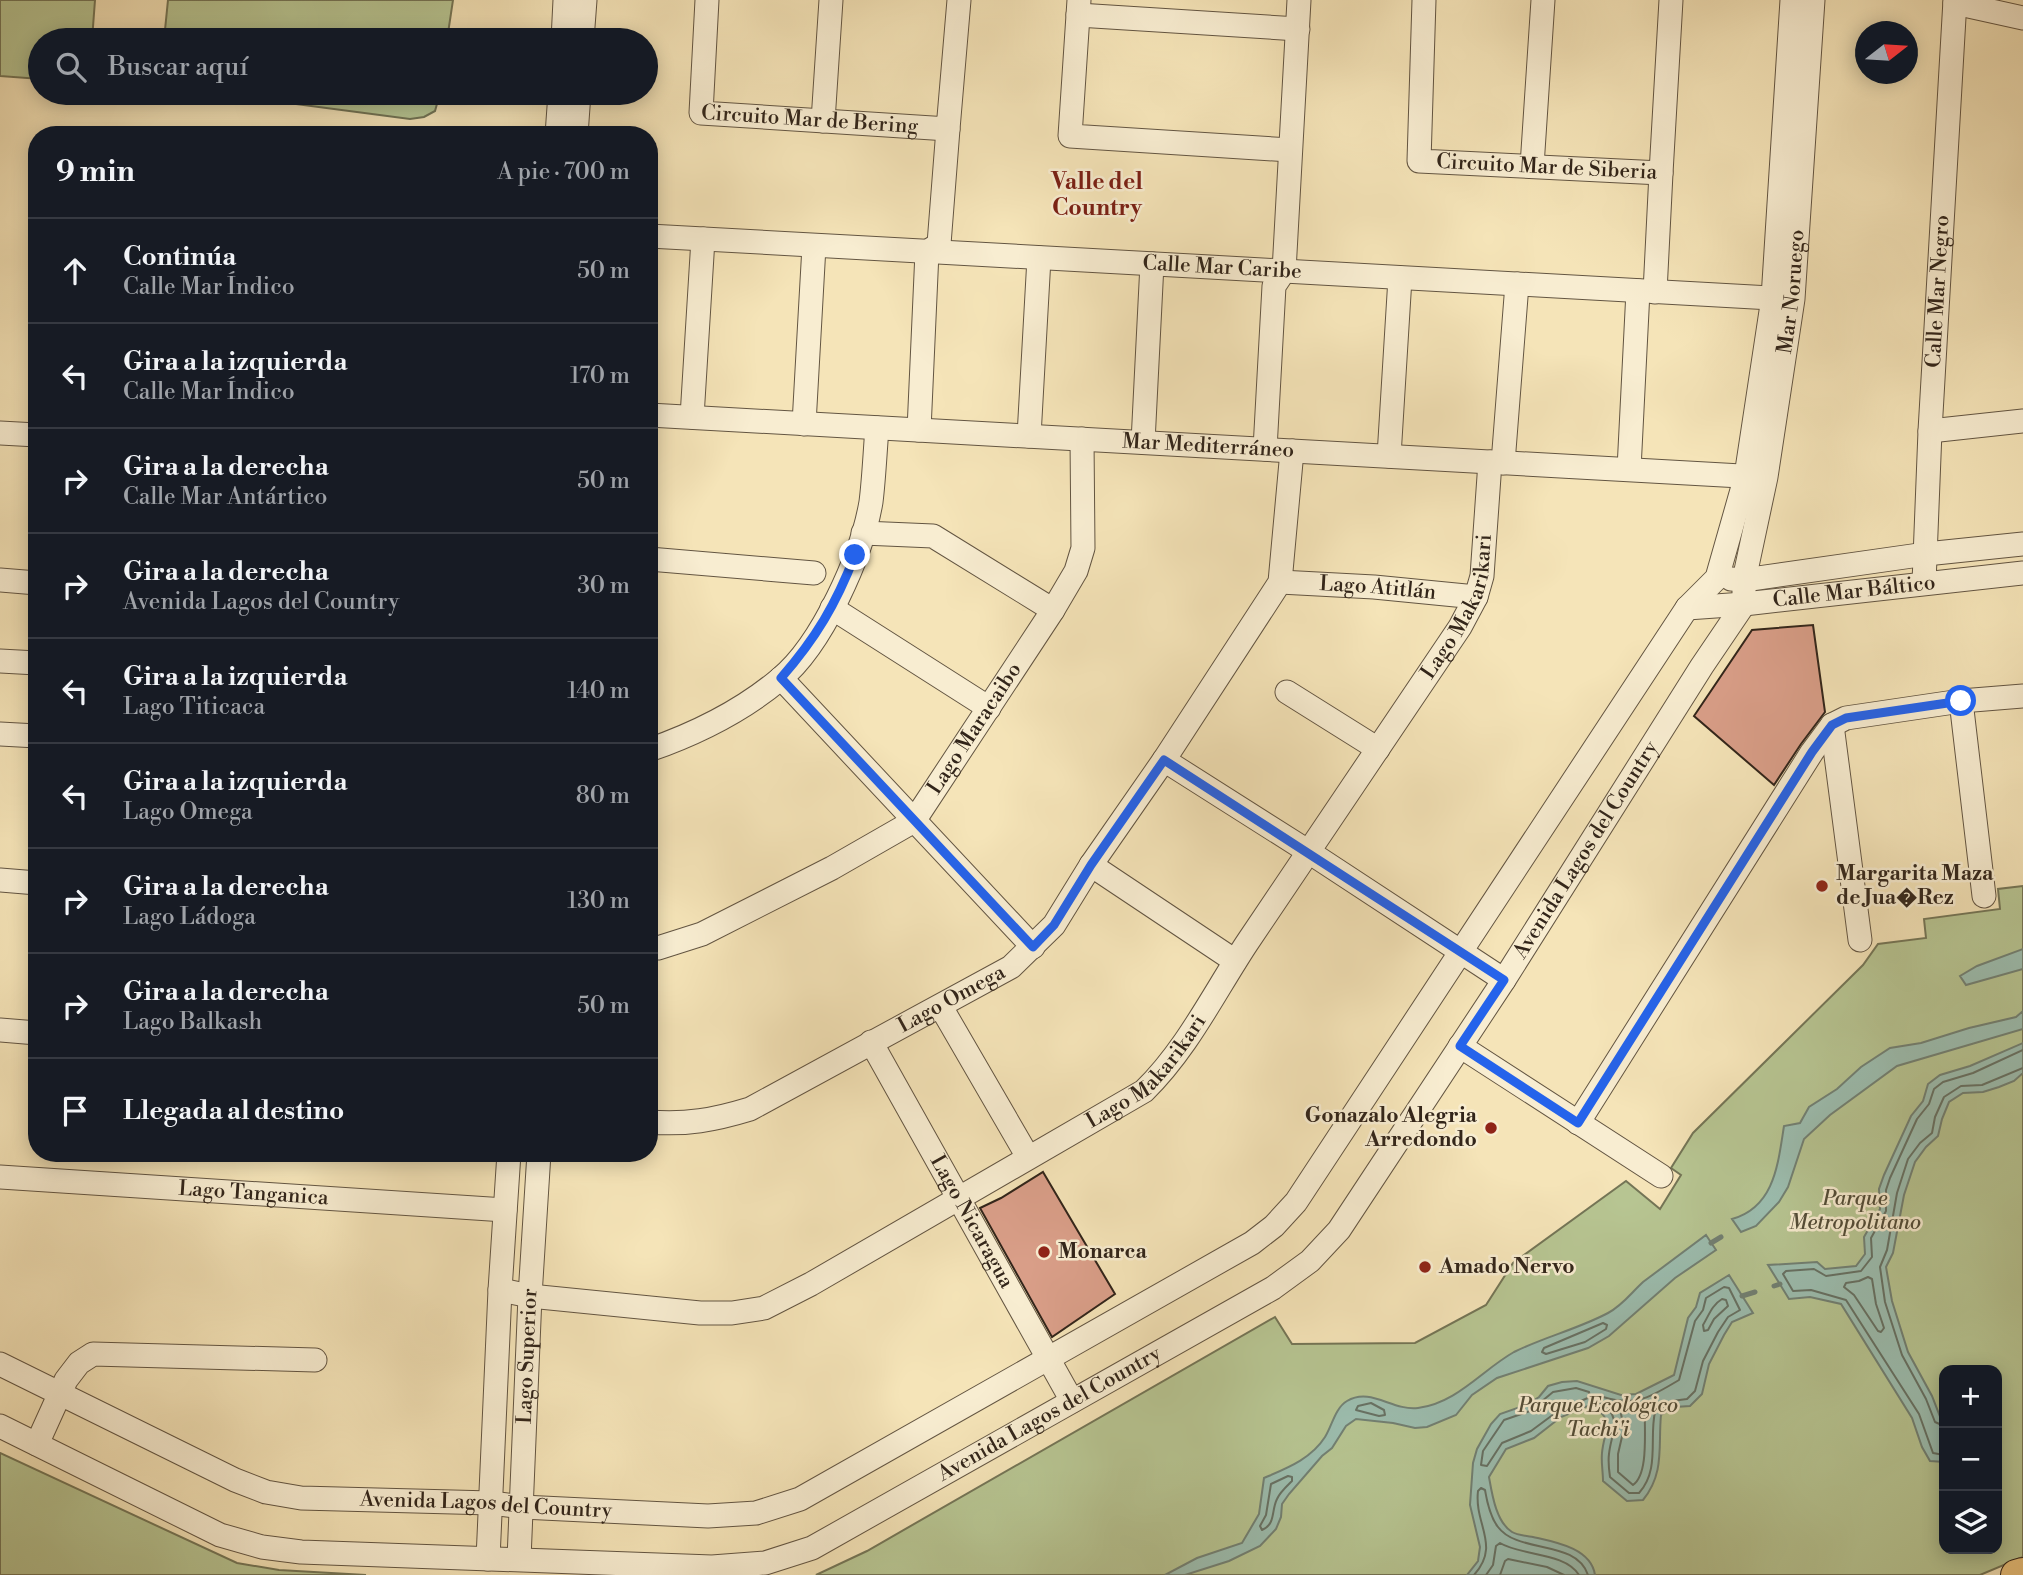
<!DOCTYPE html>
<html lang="es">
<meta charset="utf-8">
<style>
body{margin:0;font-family:"Libre Bodoni",serif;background:#20242c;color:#f1f3f6}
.controls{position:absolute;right:21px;bottom:21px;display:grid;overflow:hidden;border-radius:14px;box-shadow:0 4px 18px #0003}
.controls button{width:63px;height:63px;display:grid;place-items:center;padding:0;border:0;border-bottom:2px solid #363941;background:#171b24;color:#f1f3f6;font:35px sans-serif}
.compass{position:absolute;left:1855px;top:21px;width:63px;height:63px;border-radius:50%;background:#171b24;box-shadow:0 4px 18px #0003;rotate:73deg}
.stop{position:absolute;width:21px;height:21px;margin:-16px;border:5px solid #2563eb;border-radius:50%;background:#fff}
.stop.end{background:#2563eb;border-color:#fff;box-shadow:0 2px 7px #0008}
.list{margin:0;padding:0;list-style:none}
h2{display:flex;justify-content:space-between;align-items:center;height:91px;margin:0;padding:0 28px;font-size:30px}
h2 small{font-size:23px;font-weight:400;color:#9ea1a6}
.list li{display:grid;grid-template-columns:46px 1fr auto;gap:21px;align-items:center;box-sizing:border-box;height:105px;padding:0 28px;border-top:2px solid #363941}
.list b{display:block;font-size:26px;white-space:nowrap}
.list p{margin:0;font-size:23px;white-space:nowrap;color:#9ea1a6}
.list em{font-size:23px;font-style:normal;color:#9ea1a6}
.icon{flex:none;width:38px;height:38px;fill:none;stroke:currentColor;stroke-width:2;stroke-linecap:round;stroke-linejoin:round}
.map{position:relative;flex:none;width:2023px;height:1575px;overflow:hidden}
.search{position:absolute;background:#171b24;box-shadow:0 4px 18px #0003;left:28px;top:28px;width:630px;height:77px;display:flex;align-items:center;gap:18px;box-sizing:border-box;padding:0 24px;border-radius:38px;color:#9ea1a6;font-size:26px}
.panel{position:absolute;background:#171b24;box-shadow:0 4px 18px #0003;left:28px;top:126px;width:630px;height:1036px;border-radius:28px}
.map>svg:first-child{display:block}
.green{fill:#b7c592;stroke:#747556;stroke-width:2;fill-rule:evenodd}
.water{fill:#9cbeb0;stroke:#728174;stroke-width:2}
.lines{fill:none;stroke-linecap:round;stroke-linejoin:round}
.shore{stroke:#677265;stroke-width:2}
.stream{stroke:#728174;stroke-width:5}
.building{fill:#d99e88;stroke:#32251a;stroke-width:2}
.minor-casing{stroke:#635542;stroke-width:25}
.major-casing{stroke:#32251a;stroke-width:32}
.minor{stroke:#f8edd1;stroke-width:23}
.major{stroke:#eac27c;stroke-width:30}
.route{stroke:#2563eb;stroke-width:9}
.poi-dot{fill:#8f2418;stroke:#f8edd1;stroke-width:2.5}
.labels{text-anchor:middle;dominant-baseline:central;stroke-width:5;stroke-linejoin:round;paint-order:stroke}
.street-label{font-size:21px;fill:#32251a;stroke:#f8edd1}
.poi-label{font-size:21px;font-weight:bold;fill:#32251a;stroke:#f8edd1;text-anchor:start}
.park-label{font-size:21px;font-style:italic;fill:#534d38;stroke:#f8edd1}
.neighbourhood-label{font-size:23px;font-weight:bold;fill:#7a1f14;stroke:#f8edd1}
</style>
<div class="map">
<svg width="2023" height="1575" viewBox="0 0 2023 1575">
<rect width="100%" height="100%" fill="#f5e4b8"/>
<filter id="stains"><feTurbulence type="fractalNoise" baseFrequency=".00286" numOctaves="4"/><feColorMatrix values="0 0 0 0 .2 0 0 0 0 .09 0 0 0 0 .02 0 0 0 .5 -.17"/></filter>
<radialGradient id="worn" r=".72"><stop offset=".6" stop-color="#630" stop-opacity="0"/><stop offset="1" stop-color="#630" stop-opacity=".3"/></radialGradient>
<!-- green -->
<path class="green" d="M0,0H95L92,40H40V79L0,76Z
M168,0H453L447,40H164Z
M212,93H440L435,111L424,117L410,119Z
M2023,886V1557L1980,1575H816L867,1551L1275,1317L1292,1344L1415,1343L1486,1305L1513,1263L1626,1181L1660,1209L1681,1175L1671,1168L1693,1133L1863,965L1878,944L1926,938L1924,919L2000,909L1998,889ZM1944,1370H1997V1549H1944Z
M0,1453L237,1563L279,1570L366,1575H0Z"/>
<!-- water -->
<path class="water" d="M2023,949V969L1966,985L1960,976L1977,966Z
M2023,1011V1029L1897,1066L1830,1115L1804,1139L1788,1187L1779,1202L1756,1226L1741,1232L1732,1219C1775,1207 1778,1163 1784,1126L1800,1123L1809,1107L1837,1089L1861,1067L1890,1048L1921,1043L1969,1028L2016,1017Z
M2023,1043V1073L2014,1081L1999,1087L1983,1092L1963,1093L1949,1102L1942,1119L1938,1136L1926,1147L1915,1162L1904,1195L1893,1253L1886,1267L1892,1301L1908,1352L1932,1396L1944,1427V1462L1930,1461L1922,1447L1912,1418L1841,1304L1810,1297L1789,1299L1768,1265L1817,1262L1825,1269L1856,1266L1865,1254L1864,1237L1880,1209L1879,1189L1884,1175L1911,1116L1923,1101L1928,1084L1940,1075L1970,1066Z
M1706,1235L1716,1250L1675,1278L1609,1336L1588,1348L1497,1378L1472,1395L1456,1415L1427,1427L1415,1428L1393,1423L1356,1419L1346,1426L1332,1448L1322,1456L1289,1494L1282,1504L1281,1517L1276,1529L1260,1546L1229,1561L1185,1575H1165L1197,1558L1242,1543L1259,1514L1264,1478C1287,1468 1311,1459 1325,1437C1332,1426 1335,1408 1347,1401C1371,1387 1392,1411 1418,1408C1457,1403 1482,1370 1514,1352C1544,1337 1578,1329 1608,1313C1623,1305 1631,1293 1643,1282Z
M1729,1275L1753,1313L1732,1322L1724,1335L1709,1364L1702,1394L1690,1406L1675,1407L1661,1415C1658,1446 1665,1473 1643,1500L1627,1501L1603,1481C1603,1472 1601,1462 1602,1453C1604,1429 1617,1420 1590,1405L1561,1417L1534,1438L1506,1449L1489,1477C1492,1494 1496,1522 1512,1532C1517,1535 1527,1536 1533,1537C1555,1542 1591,1548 1595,1575H1467L1478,1561L1480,1547L1470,1505L1473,1463L1477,1449L1491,1424L1500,1414L1526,1405L1539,1397L1548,1386L1562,1382L1577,1381L1621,1395L1636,1394L1674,1375L1688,1318L1696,1307L1700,1293Z"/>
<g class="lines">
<!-- shore -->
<path class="shore" d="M1868,1277L1872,1279L1876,1304L1884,1328L1881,1332L1878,1331L1854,1295L1844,1287L1846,1283L1859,1281Z
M1724,1287L1729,1288L1740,1310L1728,1317L1718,1332L1703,1361L1695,1391L1687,1399L1672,1401L1655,1412C1649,1438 1660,1470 1639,1493H1629L1610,1477C1609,1470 1608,1461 1609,1454C1611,1433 1624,1417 1600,1403V1399L1603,1397C1637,1407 1650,1397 1679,1380L1695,1321L1703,1310L1706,1298Z
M1722,1299L1726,1300L1728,1306L1714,1319L1708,1330L1704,1331L1703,1325C1709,1315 1712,1305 1722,1299Z
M1603,1323L1607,1325L1606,1329L1585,1342L1546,1354L1542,1352L1544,1348Z
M1576,1388L1589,1392L1590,1397L1558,1411L1531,1431L1502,1443L1487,1466L1481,1465L1483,1451L1504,1420L1530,1411L1553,1392Z
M1371,1403L1384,1410L1385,1415L1379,1416L1356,1410L1358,1406Z
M1642,1409L1645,1412C1644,1430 1649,1474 1633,1485L1618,1472V1454L1624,1428L1621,1414L1624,1411Z
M1944,1426L1935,1422L1926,1399L1902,1355L1885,1302L1880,1267L1887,1250L1897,1193L1908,1159L1920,1143L1932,1133L1935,1117L1944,1097L1961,1086L1982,1085L2023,1068
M1944,1455L1933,1453L1919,1414L1846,1300L1811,1290L1793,1291L1783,1274L1786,1271L1814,1269L1826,1276L1861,1271L1872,1257L1871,1238L1886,1211V1190L1890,1178L1917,1119L1929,1104L1934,1089L1943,1082L1973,1073L2023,1050
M1288,1476L1292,1477V1481C1287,1486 1280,1492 1277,1499C1271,1511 1276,1524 1262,1530L1260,1526L1266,1515L1271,1484Z
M1474,1575C1501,1545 1474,1525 1478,1491L1481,1488L1485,1490C1487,1502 1491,1518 1498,1527C1518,1554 1576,1539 1588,1575
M1486,1575L1493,1565L1496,1546L1500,1543C1521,1556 1565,1552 1579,1575
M1500,1575L1505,1561L1508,1559L1547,1567L1564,1575"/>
<!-- stream -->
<path class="stream" d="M1711,1243L1721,1237
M1774,1286L1780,1284
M1742,1296L1755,1292"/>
</g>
<!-- building -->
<path class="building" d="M1813,625L1825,712L1801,744L1774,785L1694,716L1752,630Z
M1043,1172L1115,1294L1052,1337L980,1208L1001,1198Z"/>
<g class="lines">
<defs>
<g id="minor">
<path id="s1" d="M707,0L701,113L948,129L959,0"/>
<path d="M1079,0L1070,136L1290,150"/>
<path id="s2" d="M1424,0L1419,161L1661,173L1671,0"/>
<path d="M1955,3L2023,18"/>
<path d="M1078,15L1298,29"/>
<path d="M563,40L565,0"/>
<path d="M582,40L585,0"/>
<path d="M823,121L831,0"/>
<path d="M557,135L560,93"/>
<path d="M576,135L579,93"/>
<path d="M1532,166L1543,0"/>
<path id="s3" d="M649,236L1789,299"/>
<path d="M1655,292L1661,173"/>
<path id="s4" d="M649,415L1759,477"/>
<path d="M692,417L703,239"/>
<path d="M804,424L814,246"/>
<path d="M919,430L927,252L939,244L948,129"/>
<path d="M1930,431L2023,421"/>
<path d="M0,433L37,435"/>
<path d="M1029,436L1039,258"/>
<path d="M1143,442L1152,264"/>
<path d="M1265,449L1274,286L1284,271L1299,0"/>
<path d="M1389,456L1400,278"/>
<path d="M1503,463L1517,284"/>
<path d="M1629,469L1638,291"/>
<path d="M863,533L933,536L1053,610"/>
<path d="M649,559L814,573"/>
<path d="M1731,579L1744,580L1926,554L2023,544"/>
<path d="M0,580L37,583"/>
<path id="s5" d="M1280,582L1374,587L1476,597"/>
<path id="s6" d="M1924,583L1930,431L1955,0"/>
<path d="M832,608L989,708"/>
<path id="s7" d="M1687,608L1744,604L2023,573"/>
<path d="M0,661L37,663"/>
<path d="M781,678L1033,947"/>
<path d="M1287,692L1378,749"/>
<path d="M1961,701L1984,896"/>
<path d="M1832,725L1860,940"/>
<path d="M0,734L37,736"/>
<path d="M649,750C695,734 743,710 780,679C822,645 862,555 871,502C874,478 875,452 877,428"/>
<path d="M1164,760L1309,852L1504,980"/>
<path d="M1091,865L1235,961"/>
<path d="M0,880L37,883"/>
<path id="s8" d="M649,947L658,948L702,934L832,868L914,821L1053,610L1076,571L1083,548L1082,439"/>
<path d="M941,1007L1028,1157"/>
<path d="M0,1030L37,1033"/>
<path id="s9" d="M871,1042L1072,1401"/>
<path d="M1460,1046L1661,1176"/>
<path id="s10" d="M649,1122C686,1125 714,1120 750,1109L1011,967L1054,925L1091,865L1164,760L1280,582L1292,451"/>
<path d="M1578,1123L1812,752L1832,725L1846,718L1961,701L2023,696"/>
<path id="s11" d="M0,1177L505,1210"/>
<path id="s12" d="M500,1290L530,1296L700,1313H732L764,1308L811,1284L1144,1091C1187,1049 1214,993 1247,943C1318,838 1389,732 1460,627L1476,597L1482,576L1490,462"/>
<path id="s13" d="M0,1364L235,1480L266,1492L301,1498L491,1503L522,1507L708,1516L756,1513L800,1499L1252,1243L1274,1226L1296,1202L1687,608L1717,578L1746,476L1773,298L1792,0"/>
<path id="s14" d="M0,1426L220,1535L262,1547L301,1552L712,1567L765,1563L812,1548L1273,1288L1310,1261L1339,1230L1504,980L1702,666L1744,604V580L1766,477L1793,299L1813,0"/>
<path d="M37,1444L66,1380L79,1363L93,1354L315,1360"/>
<path d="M488,1559L500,1290L509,1153"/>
<path id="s15" d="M519,1559L530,1296L539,1153"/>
</g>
<path id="major" d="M2016,1575L2023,1573"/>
</defs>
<!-- minor casing -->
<use href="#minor" class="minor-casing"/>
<!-- major casing -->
<use href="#major" class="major-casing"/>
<!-- minor -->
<use href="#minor" class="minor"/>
<!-- major -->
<use href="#major" class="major"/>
</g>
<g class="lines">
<!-- route -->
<path class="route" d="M855,555C836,604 816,638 781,678L1033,947L1054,925L1091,865L1164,760L1504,980L1460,1046L1578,1123L1812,752L1832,725L1846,718L1961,701"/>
</g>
<!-- markers -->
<g class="poi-dot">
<circle cx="1822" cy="886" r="7"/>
<circle cx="1491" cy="1128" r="7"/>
<circle cx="1044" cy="1252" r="7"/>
<circle cx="1425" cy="1267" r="7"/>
</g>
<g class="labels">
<!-- street labels -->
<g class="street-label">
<text stroke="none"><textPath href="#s1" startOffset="222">Circuito Mar de Bering</textPath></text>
<text stroke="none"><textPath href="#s2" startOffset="289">Circuito Mar de Siberia</textPath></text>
<text stroke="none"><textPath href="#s3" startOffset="574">Calle Mar Caribe</textPath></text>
<text stroke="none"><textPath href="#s14" startOffset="2522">Mar Noruego</textPath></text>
<text stroke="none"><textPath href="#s6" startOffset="292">Calle Mar Negro</textPath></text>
<text stroke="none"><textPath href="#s4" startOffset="560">Mar Mediterráneo</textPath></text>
<text stroke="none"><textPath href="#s5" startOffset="98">Lago Atitlán</textPath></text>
<text stroke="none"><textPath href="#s7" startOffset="168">Calle Mar Báltico</textPath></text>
<text stroke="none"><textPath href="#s12" startOffset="1284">Lago Makarikari</textPath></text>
<text stroke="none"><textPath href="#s8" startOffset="406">Lago Maracaibo</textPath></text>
<text stroke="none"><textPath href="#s14" startOffset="1913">Avenida Lagos del Country</textPath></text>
<text stroke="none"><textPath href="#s10" startOffset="332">Lago Omega</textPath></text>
<text stroke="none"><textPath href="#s12" startOffset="718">Lago Makarikari</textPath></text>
<text stroke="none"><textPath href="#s11" startOffset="254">Lago Tanganica</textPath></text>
<text stroke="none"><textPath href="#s9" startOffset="206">Lago Nicaragua</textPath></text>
<text stroke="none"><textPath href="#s15" startOffset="203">Lago Superior</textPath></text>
<text stroke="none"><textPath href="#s14" startOffset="1115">Avenida Lagos del Country</textPath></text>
<text stroke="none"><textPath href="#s13" startOffset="516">Avenida Lagos del Country</textPath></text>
</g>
<!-- poi labels -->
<g class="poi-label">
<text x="1836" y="874">Margarita Maza<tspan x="1836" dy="24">de Jua�Rez</tspan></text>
<text x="1477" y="1116" text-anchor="end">Gonazalo Alegria<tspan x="1477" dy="24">Arredondo</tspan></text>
<text x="1058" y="1252">Monarca</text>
<text x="1439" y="1267">Amado Nervo</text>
</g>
<!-- park labels -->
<g class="park-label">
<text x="1855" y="1199">Parque<tspan x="1855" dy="24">Metropolitano</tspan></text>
<text x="1598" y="1406">Parque Ecológico<tspan x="1598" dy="24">Tachi'i</tspan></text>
</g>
<!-- neighbourhood labels -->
<g class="neighbourhood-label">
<text x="1097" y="182">Valle del<tspan x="1097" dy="26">Country</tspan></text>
</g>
</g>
<rect width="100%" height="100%" filter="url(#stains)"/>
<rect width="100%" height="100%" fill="url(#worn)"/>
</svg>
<div class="controls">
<button>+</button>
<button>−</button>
<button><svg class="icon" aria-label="layers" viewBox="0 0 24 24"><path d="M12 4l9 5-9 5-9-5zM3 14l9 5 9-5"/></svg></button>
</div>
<svg class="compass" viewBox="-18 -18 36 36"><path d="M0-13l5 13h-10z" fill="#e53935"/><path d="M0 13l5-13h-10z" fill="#9ea1a6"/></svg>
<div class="stop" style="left:1961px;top:701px"></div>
<div class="stop end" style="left:855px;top:555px"></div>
<div class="search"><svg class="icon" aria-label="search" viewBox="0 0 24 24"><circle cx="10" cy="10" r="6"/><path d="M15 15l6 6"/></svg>Buscar aquí</div>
<section class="panel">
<h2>9 min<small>A pie · 700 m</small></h2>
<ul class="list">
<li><svg class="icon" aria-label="ahead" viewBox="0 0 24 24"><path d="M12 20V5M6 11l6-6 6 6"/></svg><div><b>Continúa</b><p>Calle Mar Índico</p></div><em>50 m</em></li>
<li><svg class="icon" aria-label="left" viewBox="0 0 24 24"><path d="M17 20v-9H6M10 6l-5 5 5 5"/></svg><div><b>Gira a la izquierda</b><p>Calle Mar Índico</p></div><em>170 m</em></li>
<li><svg class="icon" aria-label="right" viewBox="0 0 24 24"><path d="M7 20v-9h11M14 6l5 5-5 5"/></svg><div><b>Gira a la derecha</b><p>Calle Mar Antártico</p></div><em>50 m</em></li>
<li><svg class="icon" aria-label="right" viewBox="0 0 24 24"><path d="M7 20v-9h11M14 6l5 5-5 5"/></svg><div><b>Gira a la derecha</b><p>Avenida Lagos del Country</p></div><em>30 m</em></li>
<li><svg class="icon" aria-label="left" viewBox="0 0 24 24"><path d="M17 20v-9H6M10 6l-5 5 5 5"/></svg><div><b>Gira a la izquierda</b><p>Lago Titicaca</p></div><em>140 m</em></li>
<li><svg class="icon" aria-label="left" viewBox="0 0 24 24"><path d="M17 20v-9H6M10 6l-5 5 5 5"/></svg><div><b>Gira a la izquierda</b><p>Lago Omega</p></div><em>80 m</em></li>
<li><svg class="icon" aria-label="right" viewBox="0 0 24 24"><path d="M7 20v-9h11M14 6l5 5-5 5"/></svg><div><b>Gira a la derecha</b><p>Lago Ládoga</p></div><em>130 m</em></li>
<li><svg class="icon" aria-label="right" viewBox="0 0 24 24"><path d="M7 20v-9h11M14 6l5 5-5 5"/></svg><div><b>Gira a la derecha</b><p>Lago Balkash</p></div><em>50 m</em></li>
<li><svg class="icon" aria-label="arrive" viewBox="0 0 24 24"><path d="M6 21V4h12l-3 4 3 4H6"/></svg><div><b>Llegada al destino</b></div></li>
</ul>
</section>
</div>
